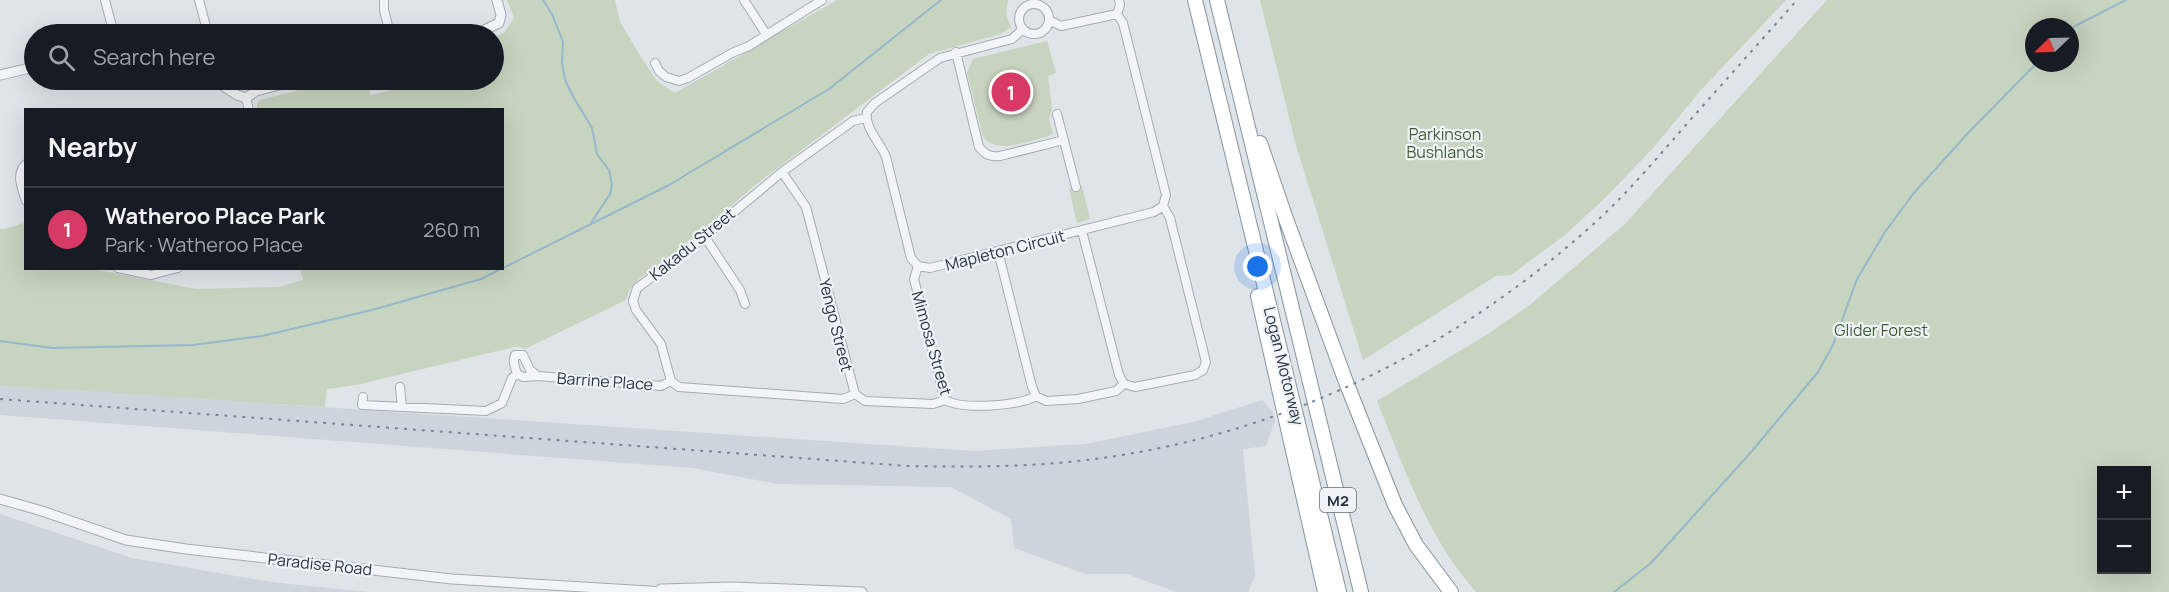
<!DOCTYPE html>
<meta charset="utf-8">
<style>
body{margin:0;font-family:Manrope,sans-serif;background:#242831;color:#f1f3f6}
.controls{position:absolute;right:18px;bottom:18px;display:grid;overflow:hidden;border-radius:0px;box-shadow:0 6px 24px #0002}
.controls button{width:54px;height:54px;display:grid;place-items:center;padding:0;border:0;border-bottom:2px solid #363941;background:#171b24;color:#f1f3f6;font:30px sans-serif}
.compass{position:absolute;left:2025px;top:18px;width:54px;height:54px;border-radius:50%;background:#171b24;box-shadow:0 6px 24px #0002;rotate:247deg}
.you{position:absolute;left:1258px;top:267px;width:21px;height:21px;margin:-15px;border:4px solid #fff;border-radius:50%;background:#1a73e8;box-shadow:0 0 0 9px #1a73e833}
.badge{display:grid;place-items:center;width:39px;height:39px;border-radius:50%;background:#d83a66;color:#fff;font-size:20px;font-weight:700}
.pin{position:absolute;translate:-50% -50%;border:3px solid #fff;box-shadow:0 2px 6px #0006}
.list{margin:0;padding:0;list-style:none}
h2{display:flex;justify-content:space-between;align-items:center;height:78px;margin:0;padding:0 24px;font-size:26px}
h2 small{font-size:20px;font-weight:400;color:#9ea1a6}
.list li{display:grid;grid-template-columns:39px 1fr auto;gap:18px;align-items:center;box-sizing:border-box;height:84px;padding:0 24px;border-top:2px solid #363941}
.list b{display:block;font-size:22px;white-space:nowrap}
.list p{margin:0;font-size:20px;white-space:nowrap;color:#9ea1a6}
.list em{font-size:20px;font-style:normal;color:#9ea1a6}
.icon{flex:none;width:33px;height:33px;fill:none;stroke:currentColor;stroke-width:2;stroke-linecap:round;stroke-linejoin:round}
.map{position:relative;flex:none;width:2169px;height:592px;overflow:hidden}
.search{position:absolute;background:#171b24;box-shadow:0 6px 24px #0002;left:24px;top:24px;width:480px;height:66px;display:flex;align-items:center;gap:15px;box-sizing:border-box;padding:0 21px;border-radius:33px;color:#9ea1a6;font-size:22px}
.panel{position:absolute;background:#171b24;box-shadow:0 6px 24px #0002;left:24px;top:108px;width:480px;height:162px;border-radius:0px}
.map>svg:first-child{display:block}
.built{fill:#cdd4dc}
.green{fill:#c7d4bf;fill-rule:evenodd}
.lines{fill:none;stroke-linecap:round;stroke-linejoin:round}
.stream{stroke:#97b8cc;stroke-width:2}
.minor-casing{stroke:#a4acb4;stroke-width:10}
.tertiary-casing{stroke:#a4acb4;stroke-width:11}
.motorway-casing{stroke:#8594a1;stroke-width:16}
.minor{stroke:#f2f5f7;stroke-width:8}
.tertiary{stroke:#f2f5f7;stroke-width:9}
.motorway{stroke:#fff;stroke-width:14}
.rail{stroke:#778694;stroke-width:2;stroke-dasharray:3 6;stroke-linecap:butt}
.labels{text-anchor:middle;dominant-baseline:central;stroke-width:4.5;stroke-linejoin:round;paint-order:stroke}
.shield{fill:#eff3f7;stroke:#636d78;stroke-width:1.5}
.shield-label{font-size:15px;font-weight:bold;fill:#273442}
.park-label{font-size:16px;fill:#415f33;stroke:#eff3f7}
.street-label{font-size:16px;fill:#273442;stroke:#eff3f7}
</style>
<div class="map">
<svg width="2169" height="592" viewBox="0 0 2169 592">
<rect width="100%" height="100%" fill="#dfe4e9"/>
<!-- built -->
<path class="built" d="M0,366L222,381L277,404L973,451L1085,444L1193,422L1262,400L1272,411L1275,421L1266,446L1243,449L1255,576L1248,592H1176L1127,574H1086L1014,548L1011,519L951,487L778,484L692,468L0,415Z
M0,514L132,558L271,582L368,592H0Z"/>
<!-- green -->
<path class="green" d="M507,0H615L620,22L644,62L657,81L675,93L837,0H1008L1006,14L1011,27L1001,34L929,54L755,185L689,243L640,278L629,290L626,300L525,349L518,346L356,385L327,389L325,407L0,385V229H5L23,223L26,233V268L93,269L196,289L279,287L303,280L300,269L502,268V110H257V104L260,100L338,80H366L371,95L409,85L408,80H494V37L504,33L514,18Z
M1260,0H1786L1701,90L1653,148L1606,197L1565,235L1511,275L1496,276L1363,360L1295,142Z
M1827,0H2169V592H1476C1427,537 1404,467 1377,401L1491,332L1531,304L1625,224ZM2034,27H2070V63H2034ZM2102,470H2146V570H2102Z
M1047,41L1056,73L1048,76L1052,109L1049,119L1053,133L1047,137C1028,141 998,155 983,137L967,73L973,59Z
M1082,186L1090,219L1077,223L1069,189Z"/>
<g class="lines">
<!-- stream -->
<path class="stream" d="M543,0L552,14L563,42L562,63L565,80L574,98L592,128L597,154L609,170L612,185L610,194L591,223
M2070,31L2075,26L2126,0
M0,341L52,348L193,345L262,336L372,310L481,279L669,185L829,89L941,0
M1614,592L1651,563L1752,451L1818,372L1833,345L1857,279L1885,232L1913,194L1968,133L2037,63"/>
<defs>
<path id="minor" d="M105,0L114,34
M199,0L208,34
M384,0V10L390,34
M744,0L766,34
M1019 19a15 15 0 1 1 30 0a15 15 0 1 1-30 0Z
M1117,14L1120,5L1119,0
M1023,29L1012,39L940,58L875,103L867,112C864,128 881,143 886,157L911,258L918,266L930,268L1154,212L1163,206L1166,195L1123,23L1117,14L1061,26L1049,20
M956,52L979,147C986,155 990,157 1000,156L1064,140
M655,63L659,71L666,77L679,81L688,78L732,53L749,46L822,0
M246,98L249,110
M1057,114L1076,187
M26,164C15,174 22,188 26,201
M782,172L806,207L855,394L865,401L933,404L945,400
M1082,231L1119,375L1124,384L1135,387L1195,375L1203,370L1206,362L1170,218L1163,206
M705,237L740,290L745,304
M998,251L1032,387L1036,396L1046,401L1078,399L1116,391L1124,384
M918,266L914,279L945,400C963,410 1019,406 1036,396
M118,268L151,275L178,268
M538,376L530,370L523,355H515C512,362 515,367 517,374L523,377L538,376L661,386L671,381
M400,387L402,407
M855,394L843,399L679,387L671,381L661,344L636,310L633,301L637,288L681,256L782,172L853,121L866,118
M363,397L362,405L486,411L502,403L512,378L517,374"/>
<path id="tertiary" d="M470,34L482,31L499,23L501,15L497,0
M0,75L34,67
M214,80L237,95L246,98L256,91L299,80
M0,499L42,511L126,540L186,549L452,579L666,592
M661,589L734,587L862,592"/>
<path id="motorway" d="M1195,0L1339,592
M1217,0L1361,592
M1260,143L1286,219L1346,382L1395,505L1416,545L1451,592
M1258,296L1325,592"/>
</defs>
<!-- minor casing -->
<use href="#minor" class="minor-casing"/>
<!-- tertiary casing -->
<use href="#tertiary" class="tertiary-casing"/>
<!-- motorway casing -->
<use href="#motorway" class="motorway-casing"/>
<!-- minor -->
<use href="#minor" class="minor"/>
<!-- tertiary -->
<use href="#tertiary" class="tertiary"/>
<!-- motorway -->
<use href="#motorway" class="motorway"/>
<!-- rail -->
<path class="rail" d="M0,399L908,466C954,467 999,467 1045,464C1254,449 1445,360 1599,219C1630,190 1657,158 1685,126C1722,84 1760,42 1797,0"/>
</g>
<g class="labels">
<!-- shield labels -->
<rect class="shield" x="1320" y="488" width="36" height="24" rx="4.5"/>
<g class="shield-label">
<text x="1338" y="500">M2</text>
</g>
<!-- park labels -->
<g class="park-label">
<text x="1445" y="134">Parkinson<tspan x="1445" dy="18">Bushlands</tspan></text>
<text x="1881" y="330">Glider Forest</text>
</g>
<!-- street labels -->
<g class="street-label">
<text transform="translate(692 244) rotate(-39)">Kakadu Street</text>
<text transform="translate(1005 250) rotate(-14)">Mapleton Circuit</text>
<text transform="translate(836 325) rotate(76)">Yengo Street</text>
<text transform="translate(932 343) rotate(74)">Mimosa Street</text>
<text transform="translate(1284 366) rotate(76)">Logan Motorway</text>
<text transform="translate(605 381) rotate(4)">Barrine Place</text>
<text transform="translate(320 564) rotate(6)">Paradise Road</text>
</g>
</g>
</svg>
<div class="controls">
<button>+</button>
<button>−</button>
</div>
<svg class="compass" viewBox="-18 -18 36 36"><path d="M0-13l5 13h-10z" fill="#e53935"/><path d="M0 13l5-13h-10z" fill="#9ea1a6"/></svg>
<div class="you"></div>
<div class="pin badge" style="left:1011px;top:92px">1</div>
<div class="search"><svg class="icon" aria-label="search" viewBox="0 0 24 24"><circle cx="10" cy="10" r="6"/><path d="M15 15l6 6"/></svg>Search here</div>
<section class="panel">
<h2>Nearby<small></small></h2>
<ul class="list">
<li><span class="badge">1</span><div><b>Watheroo Place Park</b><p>Park · Watheroo Place</p></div><em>260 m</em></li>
</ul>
</section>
</div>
